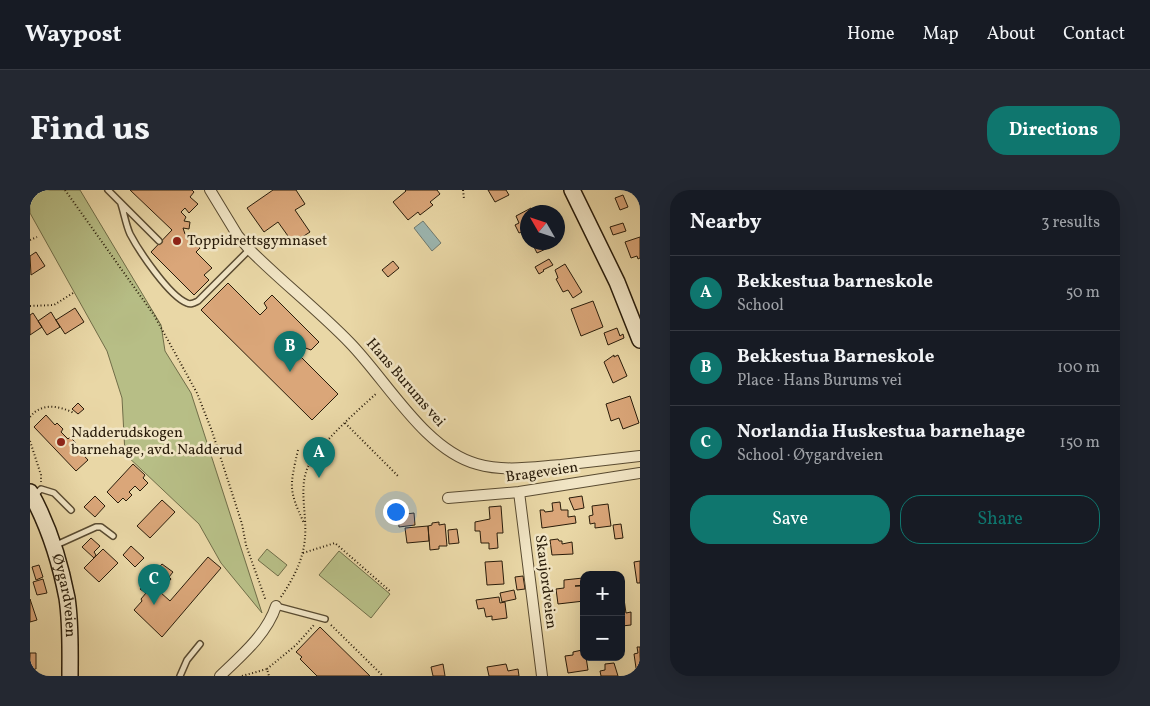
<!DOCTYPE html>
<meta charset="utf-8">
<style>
body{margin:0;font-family:Vollkorn,serif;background:#242831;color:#f1f3f6}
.controls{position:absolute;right:15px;bottom:15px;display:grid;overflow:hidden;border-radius:10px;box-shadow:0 5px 20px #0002}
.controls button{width:45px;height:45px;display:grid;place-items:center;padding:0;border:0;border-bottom:1px solid #363941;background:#171b24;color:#f1f3f6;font:25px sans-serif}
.compass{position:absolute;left:490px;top:15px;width:45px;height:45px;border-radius:50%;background:#171b24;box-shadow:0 5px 20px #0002;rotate:309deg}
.you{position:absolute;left:365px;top:321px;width:18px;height:18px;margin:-12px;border:4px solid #fff;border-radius:50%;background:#1a73e8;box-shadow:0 0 0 8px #1a73e833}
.badge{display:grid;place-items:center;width:32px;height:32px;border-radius:50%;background:#0f766e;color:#fff;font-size:16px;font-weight:700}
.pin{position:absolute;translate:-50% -41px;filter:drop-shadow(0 1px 2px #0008)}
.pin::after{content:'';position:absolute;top:26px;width:18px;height:15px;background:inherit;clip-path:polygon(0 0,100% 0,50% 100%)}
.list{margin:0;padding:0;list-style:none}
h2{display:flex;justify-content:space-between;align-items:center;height:65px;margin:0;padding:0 20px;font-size:21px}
h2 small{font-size:16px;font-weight:400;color:#9ea1a6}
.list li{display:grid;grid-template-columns:32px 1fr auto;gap:15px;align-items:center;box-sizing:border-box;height:75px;padding:0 20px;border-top:1px solid #363941}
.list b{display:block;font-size:19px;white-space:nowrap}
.list p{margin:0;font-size:16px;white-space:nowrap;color:#9ea1a6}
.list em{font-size:16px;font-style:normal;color:#9ea1a6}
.actions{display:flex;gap:10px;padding:15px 20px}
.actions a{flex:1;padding:11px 0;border:1px solid #0f766e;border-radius:20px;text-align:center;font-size:18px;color:#0f766e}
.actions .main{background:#0f766e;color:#fff}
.map{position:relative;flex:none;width:610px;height:486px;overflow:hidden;border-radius:20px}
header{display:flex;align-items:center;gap:30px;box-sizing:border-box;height:70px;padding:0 25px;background:#171b24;border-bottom:1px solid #363941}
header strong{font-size:24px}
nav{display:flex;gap:28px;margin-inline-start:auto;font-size:18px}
.intro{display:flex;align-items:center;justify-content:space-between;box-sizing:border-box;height:120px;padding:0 30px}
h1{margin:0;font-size:35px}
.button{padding:12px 22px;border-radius:20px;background:#0f766e;color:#fff;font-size:18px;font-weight:700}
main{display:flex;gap:30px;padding:0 30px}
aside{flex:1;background:#171b24;border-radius:20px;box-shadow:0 5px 20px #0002}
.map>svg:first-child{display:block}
.green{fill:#b7be86;stroke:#706d48}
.water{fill:#9cb7b2;stroke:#6e796f}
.building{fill:#daa679;stroke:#291c0a}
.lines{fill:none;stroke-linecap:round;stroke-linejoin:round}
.lane-casing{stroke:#594b31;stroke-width:8}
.street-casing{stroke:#594b31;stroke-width:12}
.secondary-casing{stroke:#291c0a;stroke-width:18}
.path{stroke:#291c0a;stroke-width:2;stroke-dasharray:1 2.5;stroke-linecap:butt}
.lane{stroke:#f1e5c5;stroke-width:5}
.street{stroke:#f1e5c5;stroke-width:10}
.secondary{stroke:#f1e5c5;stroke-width:15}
.poi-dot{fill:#8f2418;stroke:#f1e5c5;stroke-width:2}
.labels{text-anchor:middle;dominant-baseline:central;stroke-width:5;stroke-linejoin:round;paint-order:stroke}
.poi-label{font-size:15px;fill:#291c0a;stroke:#f1e5c5;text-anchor:start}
.street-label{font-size:15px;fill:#291c0a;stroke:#f1e5c5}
</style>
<header>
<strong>Waypost</strong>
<nav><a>Home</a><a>Map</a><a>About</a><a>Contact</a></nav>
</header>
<div class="intro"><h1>Find us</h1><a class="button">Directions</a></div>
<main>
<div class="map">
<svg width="610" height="486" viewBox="0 0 610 486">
<rect width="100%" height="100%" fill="#e9d7a6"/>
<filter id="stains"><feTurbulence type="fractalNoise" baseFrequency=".004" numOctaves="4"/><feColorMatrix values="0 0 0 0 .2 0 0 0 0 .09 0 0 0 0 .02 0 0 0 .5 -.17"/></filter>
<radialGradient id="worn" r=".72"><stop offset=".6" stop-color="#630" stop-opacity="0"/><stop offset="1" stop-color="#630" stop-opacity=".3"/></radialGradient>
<!-- green -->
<path class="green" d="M0,0H50L131,135L135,161L161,203L232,423L191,373L169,334L95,264L92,208L77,161L0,23Z
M237,359L257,375L248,386L228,370Z
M309,361L360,404L341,428L289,385Z"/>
<!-- water -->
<path class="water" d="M393,31L411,53L402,61L384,38Z"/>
<!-- building -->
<path class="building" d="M100,0H162L164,2L160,7L168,14L159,23L155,18L151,22L156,27L154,31L160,32L159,39L153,38L155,44L170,58L166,62L182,78L174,85L179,90L164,105L121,62L142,40Z
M243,0H266L275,14L265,20L280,42L263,53L248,32L234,42L217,18Z
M375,0H407L410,4L400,12L403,15L390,25L388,22L378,30L363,12L376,1Z
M458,0H476L479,5L465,12Z
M593,5L598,17L590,20L585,8Z
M501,18L504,22H498V39L489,43L485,35L489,33L486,26Z
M593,33L596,41L583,45L580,37Z
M610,47V68L608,69L607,66L601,68L595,52Z
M513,52H515L518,58L507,63L504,57Z
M6,62L15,76L1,85L0,66Z
M519,69L523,75L513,80L514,81L509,84L505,77Z
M363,71L369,78L358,87L352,80Z
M535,74L552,102L543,108L538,100L533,102L526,89L528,88L527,85L525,80Z
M198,93L230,125L237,118L234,113L242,105L289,152L281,160L270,156L265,161L308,204L282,230L171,120Z
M563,111L573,137L551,146L541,119Z
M45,118L54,132L35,144L26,130Z
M21,122L30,137L17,145L8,131Z
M3,123L12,137L0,145V125Z
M587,138L590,146L593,144L594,148L578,155L574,143Z
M584,165V167L588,165L597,186L583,193L574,172Z
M600,206L609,233L593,239L589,228L581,231L576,214Z
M48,213L54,219L48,224L42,219Z
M16,225L25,235L27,233L33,239L31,242L38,249L40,247L46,253L44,255L58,270L46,281L4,237Z
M103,274L115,285L113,288L118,293L110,301L105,296L99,302L102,305L96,311L93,308L88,313L77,302Z
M65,306L75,316L65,327L54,317Z
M552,306L554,318L544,320L539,308Z
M132,310L145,322L120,348L107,336Z
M530,312L531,320H538V327L545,326L546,333L512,338L510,320H514L515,322L523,321L522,313Z
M578,314L581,336L565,338V333L560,334L559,326L563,325L562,316Z
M471,316L473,343H467L468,358L459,359V353H451L450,341H445V332L460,329L459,317Z
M384,323L385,335L369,337L368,325Z
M409,332V335L415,334L417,356H409V359L400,360L398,336L402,335V333Z
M591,334L593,348L585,349L583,335Z
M398,336L399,351L377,353L375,338Z
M427,339L429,353L419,354L418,340Z
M61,348L70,356L64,362L66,365L64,368L52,357Z
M528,349L529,351H532V354L542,352L543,364L522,365L520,350Z
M101,356L114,368L105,377L93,365Z
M73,359L88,373L69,392L54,378Z
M178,367L191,378L132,447L104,420L112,411L111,409L116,403L110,399L132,374L143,382L139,387L141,389L130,402L140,411Z
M472,371L474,394L457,395L455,372Z
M610,371V393H607L604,372Z
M9,375L13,387L6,390L2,377Z
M493,386L495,399L487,400L485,387Z
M553,388L554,395L545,396H553L554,411L528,414L526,399L534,398V390Z
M13,389L17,403L7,405L3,392Z
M484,400L486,409L472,412L470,403Z
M591,402H593L596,423L601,422V435L592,436Z
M469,407L470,413L475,412L477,428L462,430V426L456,427L454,418L448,419L446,410Z
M0,409L7,430L0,432Z
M290,437L340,486H287L270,469L272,467L266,462Z
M607,457H610V486L609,478H606L604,464L608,463Z
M552,460L554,467H556L558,480L538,483L535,466L543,465V462Z
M0,463H6V479H0Z
M584,473L588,486H571L570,481L575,480V474Z
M413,474L415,486H403L401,477Z
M476,474L478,481L488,479L489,486H459L457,477Z"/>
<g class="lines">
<defs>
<path id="lane" d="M78,0L129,51
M91,14C94,23 96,35 100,44C109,61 139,106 157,113C161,115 164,113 168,111L219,60
M5,305L11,299L24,303L41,320
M24,356L66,337H71L83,346
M246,416L295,429
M150,486L157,470L170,454"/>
<path id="street" d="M180,0L208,46L220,60C252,92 288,120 320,153C357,191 395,260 447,274C474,282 504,277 531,275C557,272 584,269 610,266
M489,302L512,486
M418,308L489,302L610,283
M190,486C211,466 237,444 246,416"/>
<g id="secondary">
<path d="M542,0L587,92L610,150"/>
<path id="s1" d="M0,302C18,334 30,372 37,408C41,434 40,460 40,486"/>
</g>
</defs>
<!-- lane casing -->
<use href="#lane" class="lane-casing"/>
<!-- street casing -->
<use href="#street" class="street-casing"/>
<!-- secondary casing -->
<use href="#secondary" class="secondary-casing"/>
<!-- path -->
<path class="path" d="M35,0L124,125L167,203L182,241L212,334L216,355L236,411
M433,0L434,9
M0,50L7,47
M0,116L24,115L43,103
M0,227C12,212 29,216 44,223
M315,233L368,286
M0,251L11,285V292
M268,260C260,296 258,299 274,333
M273,363L305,353L361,402
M251,407C263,389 274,369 275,347C277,325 269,300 277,279C286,257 328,220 347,203
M301,435L353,486
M237,479L266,455L284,435
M212,486L237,479L239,486"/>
<!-- lane -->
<use href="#lane" class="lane"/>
<!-- street -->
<use href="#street" class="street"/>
<!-- secondary -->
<use href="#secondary" class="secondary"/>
</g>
<!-- markers -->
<g class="poi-dot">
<circle cx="147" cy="51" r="5"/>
<circle cx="31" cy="252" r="5"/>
</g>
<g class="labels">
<!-- poi labels -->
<g class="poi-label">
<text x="157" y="51">Toppidrettsgymnaset</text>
<text x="41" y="243">Nadderudskogen<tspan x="41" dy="17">barnehage, avd. Nadderud</tspan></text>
</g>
<!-- street labels -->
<g class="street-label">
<text transform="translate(375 193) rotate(49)">Hans Burums vei</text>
<text transform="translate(512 283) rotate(-8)">Brageveien</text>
<text transform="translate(515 392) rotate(83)">Skaujordveien</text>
<text stroke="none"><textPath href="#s1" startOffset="110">Øygardveien</textPath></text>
</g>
</g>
<rect width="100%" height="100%" filter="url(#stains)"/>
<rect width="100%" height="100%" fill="url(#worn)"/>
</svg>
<div class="controls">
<button>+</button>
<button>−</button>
</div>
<svg class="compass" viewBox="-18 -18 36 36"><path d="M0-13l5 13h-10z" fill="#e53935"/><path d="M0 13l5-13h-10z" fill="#9ea1a6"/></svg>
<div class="you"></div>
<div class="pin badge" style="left:289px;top:288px">A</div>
<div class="pin badge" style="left:260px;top:182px">B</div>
<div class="pin badge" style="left:124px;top:415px">C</div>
</div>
<aside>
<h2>Nearby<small>3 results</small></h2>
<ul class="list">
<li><span class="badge">A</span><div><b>Bekkestua barneskole</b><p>School</p></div><em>50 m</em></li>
<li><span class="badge">B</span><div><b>Bekkestua Barneskole</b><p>Place · Hans Burums vei</p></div><em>100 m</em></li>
<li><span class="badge">C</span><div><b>Norlandia Huskestua barnehage</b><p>School · Øygardveien</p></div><em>150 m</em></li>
</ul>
<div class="actions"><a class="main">Save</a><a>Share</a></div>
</aside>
</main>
